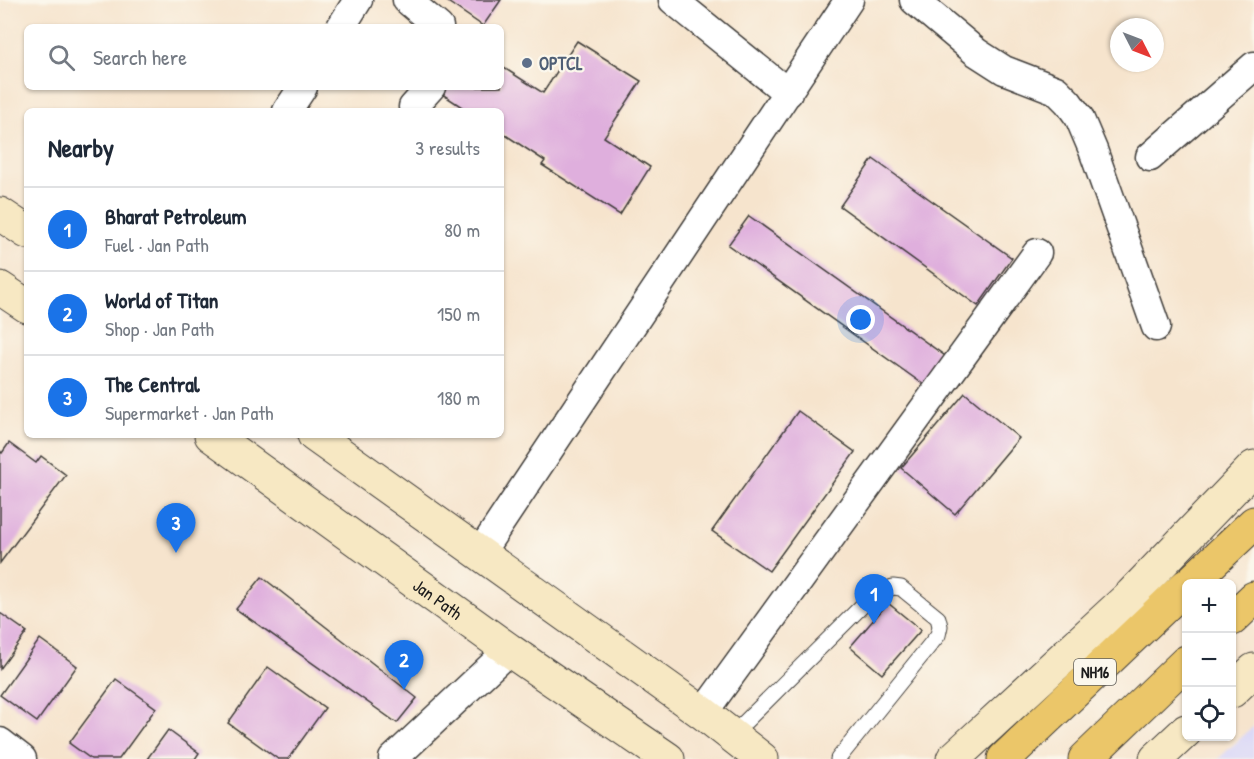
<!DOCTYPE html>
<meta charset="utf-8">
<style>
body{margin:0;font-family:"Patrick Hand",sans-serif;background:#f6f6f7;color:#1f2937}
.controls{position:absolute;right:18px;bottom:18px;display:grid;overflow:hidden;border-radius:9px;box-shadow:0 2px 4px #0004}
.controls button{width:54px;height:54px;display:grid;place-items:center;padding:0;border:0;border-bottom:2px solid #e0e1e3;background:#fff;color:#1f2937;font:30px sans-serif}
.compass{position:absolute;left:1110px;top:18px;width:54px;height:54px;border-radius:50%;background:#fff;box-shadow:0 2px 4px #0004;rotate:132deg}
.you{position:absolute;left:861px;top:320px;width:21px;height:21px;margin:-15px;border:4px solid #fff;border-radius:50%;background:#1a73e8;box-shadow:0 0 0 9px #1a73e833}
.badge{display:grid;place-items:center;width:39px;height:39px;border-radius:50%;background:#1a73e8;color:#fff;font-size:20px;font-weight:700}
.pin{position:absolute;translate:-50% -50px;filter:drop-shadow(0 2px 3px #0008)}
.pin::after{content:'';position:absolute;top:32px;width:21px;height:18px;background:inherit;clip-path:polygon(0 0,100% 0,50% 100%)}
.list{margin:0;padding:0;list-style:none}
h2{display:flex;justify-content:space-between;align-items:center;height:78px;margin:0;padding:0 24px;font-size:26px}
h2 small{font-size:20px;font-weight:400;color:#747a83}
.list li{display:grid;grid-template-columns:39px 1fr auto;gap:18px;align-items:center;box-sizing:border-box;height:84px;padding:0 24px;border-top:2px solid #e0e1e3}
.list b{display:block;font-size:22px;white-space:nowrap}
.list p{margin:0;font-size:20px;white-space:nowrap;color:#747a83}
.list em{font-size:20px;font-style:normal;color:#747a83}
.icon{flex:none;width:33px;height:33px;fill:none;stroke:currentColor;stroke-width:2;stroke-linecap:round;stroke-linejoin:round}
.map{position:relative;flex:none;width:1254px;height:759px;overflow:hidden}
.search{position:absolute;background:#fff;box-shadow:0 2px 4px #0004;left:24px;top:24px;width:480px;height:66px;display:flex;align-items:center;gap:15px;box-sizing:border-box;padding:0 21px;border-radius:9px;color:#747a83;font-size:22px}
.panel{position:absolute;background:#fff;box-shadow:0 2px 4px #0004;left:24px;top:108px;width:480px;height:330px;border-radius:9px}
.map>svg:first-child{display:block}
.built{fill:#d9d7f8}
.building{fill:#dfafdd}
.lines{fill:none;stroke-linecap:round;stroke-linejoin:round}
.lane-casing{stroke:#3d3a37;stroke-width:17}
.street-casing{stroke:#3d3a37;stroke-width:31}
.secondary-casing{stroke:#3d3a37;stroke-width:35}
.highway-casing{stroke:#3d3a37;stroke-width:35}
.lane{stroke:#fff;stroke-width:15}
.street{stroke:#fff;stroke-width:28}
.secondary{stroke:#f7e8c3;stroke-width:33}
.highway{stroke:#ebc669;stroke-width:33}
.service-dot{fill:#5c6f8a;stroke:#fbf7ec;stroke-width:2}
.labels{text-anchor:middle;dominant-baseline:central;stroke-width:4.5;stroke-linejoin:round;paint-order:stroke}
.shield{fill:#fbf7ec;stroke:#5f5e5a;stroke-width:1.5}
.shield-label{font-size:16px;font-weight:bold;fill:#1c1c1c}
.service-label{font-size:18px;font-weight:bold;fill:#4e5e75;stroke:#fbf7ec;text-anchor:start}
.street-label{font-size:18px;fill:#1c1c1c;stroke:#fbf7ec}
</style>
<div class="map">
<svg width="1254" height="759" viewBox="0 0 1254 759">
<rect width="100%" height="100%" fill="#fbf7ec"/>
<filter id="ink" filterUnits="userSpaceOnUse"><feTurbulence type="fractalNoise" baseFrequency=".0167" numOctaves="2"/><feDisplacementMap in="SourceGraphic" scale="12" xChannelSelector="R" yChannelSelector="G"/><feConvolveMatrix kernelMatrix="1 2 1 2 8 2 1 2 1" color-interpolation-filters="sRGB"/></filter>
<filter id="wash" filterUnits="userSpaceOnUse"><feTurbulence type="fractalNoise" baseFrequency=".008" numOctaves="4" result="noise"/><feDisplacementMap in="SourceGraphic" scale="24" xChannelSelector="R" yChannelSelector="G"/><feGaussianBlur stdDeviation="1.35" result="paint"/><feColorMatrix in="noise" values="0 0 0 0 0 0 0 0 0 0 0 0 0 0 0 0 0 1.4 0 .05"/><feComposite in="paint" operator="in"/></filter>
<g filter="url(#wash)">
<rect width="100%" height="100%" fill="#f6e4cd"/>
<!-- built -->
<path class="built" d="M1254,726V759H1218Z"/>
<g id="blocks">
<!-- building -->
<path class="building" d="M445,0H501L483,26Z
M577,41L641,81L604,137L650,167L620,215L542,165L545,161L501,132V111H468L442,94L447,87H501V66L543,93Z
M873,159L1012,258L978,306L840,206Z
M749,216L948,358L927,387L728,245Z
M965,393L1019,438L955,514L901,468Z
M798,411L855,452L769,571L712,531Z
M9,443L36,463L41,456L66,475L0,563V451L2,453Z
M262,577L417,698L397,723L236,609Z
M888,603L921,630L882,674L850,647Z
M0,613L27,632L0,669Z
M40,639L77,666L37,722L0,695Z
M268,667L325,708L288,759H278L228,723Z
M116,679L156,708L119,759H91L69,743Z
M168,730L199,753L195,759H147Z"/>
</g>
</g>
<g filter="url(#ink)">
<use href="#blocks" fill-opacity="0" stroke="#3d3a37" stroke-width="1.5"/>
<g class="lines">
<defs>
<path id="lane" d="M732,735L873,595L893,587L901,588L938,618L940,626L938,635L838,759"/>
<path id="street" d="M407,0L439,27
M673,0L788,93
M914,0L976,52L1004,70L1056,90L1068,102L1079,117L1093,150L1156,327
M341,27L358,0
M413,107L431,87
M287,111L303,87
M1150,157L1254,66
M480,553L849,0
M703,713L1037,253
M0,742L22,759
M393,759L509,650"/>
<g id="secondary">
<path d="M0,214L27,232"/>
<path d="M0,288L27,306"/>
<path id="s1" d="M211,435L509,650L668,759"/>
<path d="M314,435L703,713L762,759"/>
<path d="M1232,691L1254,670"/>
<path d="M953,759L1131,595L1254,467"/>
<path d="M1156,759L1186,731"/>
</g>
<path id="highway" d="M1189,584L1254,523
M1232,619L1254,598
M1004,759L1186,586
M1085,759L1186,662"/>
</defs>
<!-- lane casing -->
<use href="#lane" class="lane-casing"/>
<!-- street casing -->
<use href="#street" class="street-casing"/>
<!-- secondary casing -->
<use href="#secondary" class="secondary-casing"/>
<!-- highway casing -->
<use href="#highway" class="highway-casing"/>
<!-- lane -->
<use href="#lane" class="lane"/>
<!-- street -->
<use href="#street" class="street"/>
<!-- secondary -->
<use href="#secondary" class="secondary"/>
<!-- highway -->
<use href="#highway" class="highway"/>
</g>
</g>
<!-- markers -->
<circle class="service-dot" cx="527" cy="63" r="6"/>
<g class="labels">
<!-- shield labels -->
<rect class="shield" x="1074" y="659" width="42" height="26" rx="4.5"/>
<g class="shield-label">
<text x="1095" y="672">NH16</text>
</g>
<!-- service labels -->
<g class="service-label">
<text x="539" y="63">OPTCL</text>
</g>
<!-- street labels -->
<g class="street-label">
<text stroke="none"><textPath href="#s1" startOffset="280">Jan Path</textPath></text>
</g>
</g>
</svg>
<div class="controls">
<button>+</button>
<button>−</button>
<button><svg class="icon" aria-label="locate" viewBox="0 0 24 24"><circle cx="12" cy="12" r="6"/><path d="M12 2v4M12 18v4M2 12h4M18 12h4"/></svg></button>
</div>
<svg class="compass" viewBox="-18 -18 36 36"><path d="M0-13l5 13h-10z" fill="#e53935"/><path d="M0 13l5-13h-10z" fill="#747a83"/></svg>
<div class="you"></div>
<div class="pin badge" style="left:874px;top:624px">1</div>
<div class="pin badge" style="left:404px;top:690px">2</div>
<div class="pin badge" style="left:176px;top:553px">3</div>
<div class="search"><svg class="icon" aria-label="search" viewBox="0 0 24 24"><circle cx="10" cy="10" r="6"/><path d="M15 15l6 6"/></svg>Search here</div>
<section class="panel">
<h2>Nearby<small>3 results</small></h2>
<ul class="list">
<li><span class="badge">1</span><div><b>Bharat Petroleum</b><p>Fuel · Jan Path</p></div><em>80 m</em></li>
<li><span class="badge">2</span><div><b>World of Titan</b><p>Shop · Jan Path</p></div><em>150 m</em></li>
<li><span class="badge">3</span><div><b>The Central</b><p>Supermarket · Jan Path</p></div><em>180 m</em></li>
</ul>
</section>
</div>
